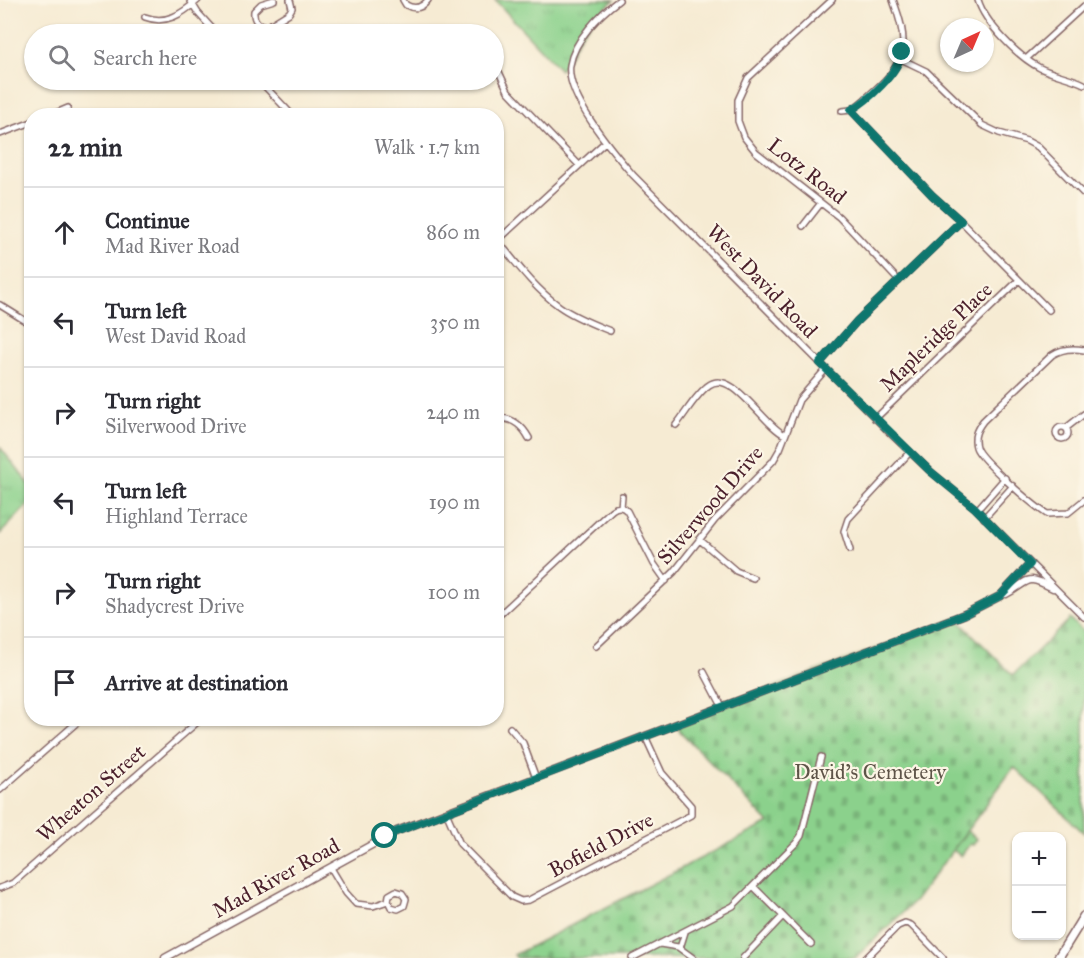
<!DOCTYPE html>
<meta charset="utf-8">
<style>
body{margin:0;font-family:"IM FELL Great Primer",serif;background:#f7f7f7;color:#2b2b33}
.controls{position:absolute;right:18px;bottom:18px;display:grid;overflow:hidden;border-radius:12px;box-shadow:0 2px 4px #0004}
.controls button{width:54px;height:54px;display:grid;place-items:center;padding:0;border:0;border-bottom:2px solid #e1e1e2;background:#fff;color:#2b2b33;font:30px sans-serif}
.compass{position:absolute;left:940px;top:18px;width:54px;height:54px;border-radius:50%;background:#fff;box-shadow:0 2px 4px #0004;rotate:44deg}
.stop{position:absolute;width:18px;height:18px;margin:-14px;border:4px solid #0f766e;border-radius:50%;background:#fff}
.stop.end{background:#0f766e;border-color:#fff;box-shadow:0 2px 6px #0008}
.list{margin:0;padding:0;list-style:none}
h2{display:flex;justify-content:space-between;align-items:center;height:78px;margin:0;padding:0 24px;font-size:26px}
h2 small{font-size:20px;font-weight:400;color:#7c7c81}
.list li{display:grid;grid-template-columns:39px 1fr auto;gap:18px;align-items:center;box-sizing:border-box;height:90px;padding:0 24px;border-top:2px solid #e1e1e2}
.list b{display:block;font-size:22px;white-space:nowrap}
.list p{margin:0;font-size:20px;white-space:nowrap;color:#7c7c81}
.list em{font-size:20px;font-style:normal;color:#7c7c81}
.icon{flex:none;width:33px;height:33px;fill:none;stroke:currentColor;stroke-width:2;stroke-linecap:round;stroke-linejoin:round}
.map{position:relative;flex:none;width:1084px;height:958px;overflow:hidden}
.search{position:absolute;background:#fff;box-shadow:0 2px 4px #0004;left:24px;top:24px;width:480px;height:66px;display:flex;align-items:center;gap:15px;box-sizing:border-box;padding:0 21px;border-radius:33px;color:#7c7c81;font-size:22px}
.panel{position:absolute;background:#fff;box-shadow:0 2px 4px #0004;left:24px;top:108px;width:480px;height:618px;border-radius:24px}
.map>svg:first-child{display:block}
.cemetery{fill:url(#cemetery-stones);stroke:#6a785c;stroke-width:1.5}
.park{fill:url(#park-tufts);stroke:#6a785c;stroke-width:1.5}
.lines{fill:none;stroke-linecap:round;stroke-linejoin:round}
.minor-casing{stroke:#866666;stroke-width:8}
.tertiary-casing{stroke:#866666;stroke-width:9}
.primary-casing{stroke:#866666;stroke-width:11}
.minor{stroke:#fff;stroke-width:5}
.tertiary{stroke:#fff;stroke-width:6}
.primary{stroke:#fff;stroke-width:8}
.route{stroke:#0f766e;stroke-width:8}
.labels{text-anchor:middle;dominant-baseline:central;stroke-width:4.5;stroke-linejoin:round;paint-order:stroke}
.street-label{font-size:21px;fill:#4a1f2b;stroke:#fcf5e5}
.park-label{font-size:21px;fill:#5e5448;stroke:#fcf5e5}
</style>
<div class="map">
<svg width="1084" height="958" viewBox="0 0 1084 958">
<defs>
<pattern id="cemetery-stones" width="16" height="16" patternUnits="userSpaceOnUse" patternTransform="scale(1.5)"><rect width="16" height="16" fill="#8bd18c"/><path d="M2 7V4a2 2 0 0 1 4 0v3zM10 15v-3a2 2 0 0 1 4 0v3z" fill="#79b379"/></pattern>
<pattern id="park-tufts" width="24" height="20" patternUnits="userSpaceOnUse" patternTransform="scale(1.5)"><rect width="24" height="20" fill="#8bd18c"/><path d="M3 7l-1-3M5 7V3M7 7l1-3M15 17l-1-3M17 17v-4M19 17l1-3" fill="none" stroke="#79b379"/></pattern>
</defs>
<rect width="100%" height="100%" fill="#fcf5e5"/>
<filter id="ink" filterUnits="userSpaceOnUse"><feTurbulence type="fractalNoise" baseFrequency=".0167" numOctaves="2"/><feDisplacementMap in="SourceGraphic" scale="12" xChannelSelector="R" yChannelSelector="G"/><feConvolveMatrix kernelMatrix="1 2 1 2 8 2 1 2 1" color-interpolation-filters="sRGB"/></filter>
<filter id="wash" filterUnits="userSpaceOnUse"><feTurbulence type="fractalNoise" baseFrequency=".008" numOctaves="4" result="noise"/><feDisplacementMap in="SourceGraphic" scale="24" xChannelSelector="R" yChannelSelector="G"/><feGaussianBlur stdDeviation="1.35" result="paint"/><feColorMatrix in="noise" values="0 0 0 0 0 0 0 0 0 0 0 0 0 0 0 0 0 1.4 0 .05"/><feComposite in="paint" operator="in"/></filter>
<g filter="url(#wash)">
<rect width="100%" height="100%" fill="#f6ebd3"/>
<!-- cemetery -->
<path class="cemetery" d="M956,618L1013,675L1070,619L1084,632V833L1014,767L915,901L855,958H517L514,955L769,823L674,725Z"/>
<!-- park -->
<path class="park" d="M495,0H614C602,11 589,22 580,36C572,47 570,60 560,70Z
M0,447L30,485V503L0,534Z
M967,831L977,839L973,845L970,844L961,856L953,850Z"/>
</g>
<g filter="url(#ink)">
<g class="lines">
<defs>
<path id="minor" d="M190,0L198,13L217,34
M274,0L261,4L254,11C253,20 258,26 268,26L289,13L292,8L290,0
M403,0L406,5C415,10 422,8 428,0
M619,0C599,15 574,40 570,65C565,96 614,153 633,175L887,430L930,471L975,508L1084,617
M832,0L748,78L738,100V121L744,137L756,152L839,217L899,281
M978,0C985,23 1018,57 1040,68C1054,75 1070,77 1084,84
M145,17C166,25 182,14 198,0
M901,59L926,71L982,125L999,133L1027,141L1038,147L1084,194
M1026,59L1084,6
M499,72L508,91L579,165
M259,80L293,116
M851,110L932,195L961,221L1049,310
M851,110C860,105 868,96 876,89C909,60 908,40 893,0
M842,111L851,110
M49,116L68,108
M0,134L32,122
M803,226L821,203
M498,241C516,263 535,289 559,306C574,317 593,324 610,331
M496,242L605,142
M0,305L32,325
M1084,350C1073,348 1061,349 1052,355L983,421C977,429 973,436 976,447C979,459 1034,506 1047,514L1068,513L1084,500
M820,363L857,321L961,221
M31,384L32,383
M496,418C512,417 522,425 529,438
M875,419L1019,280
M676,425C686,413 696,394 709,385C732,368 764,426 785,435
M1056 433a6 6 0 1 1 12 0a6 6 0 1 1-12 0Z
M1066,428L1084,414
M621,507L622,496
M977,510L1005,478
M984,518L1013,486
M700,540L736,571L753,578
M850,550L844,531L848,519L910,452
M496,618L612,510C618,506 622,506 627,511L654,564L666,581
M596,646L674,572L715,520L773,461L780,449L799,400L826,369
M704,672L722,706
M510,728L523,743L536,778
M0,790L82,718
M446,812L460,844L512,897L521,901L529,900L691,815V806L662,773L645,736
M331,868L346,893L356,904L373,906L388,901L389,895L396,891L402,893L406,899L404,906L398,909L391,907L388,901
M753,886L811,944
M0,888L13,883L202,718
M660,944L678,947L693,958
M680,948L685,932
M632,958L733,906L796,843L801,836L821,757
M743,958L783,916
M866,958L898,926L905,923L911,925L943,958"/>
<path id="tertiary" d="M1006,594C1031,581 1024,573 1053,588
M165,958L397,831L965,614L1000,596L1030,564"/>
<path id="primary" d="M1058,958L1084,916"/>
</defs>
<!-- minor casing -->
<use href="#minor" class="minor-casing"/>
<!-- tertiary casing -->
<use href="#tertiary" class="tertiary-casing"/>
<!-- primary casing -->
<use href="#primary" class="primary-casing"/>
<!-- minor -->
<use href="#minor" class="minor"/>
<!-- tertiary -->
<use href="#tertiary" class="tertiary"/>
<!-- primary -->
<use href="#primary" class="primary"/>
</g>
</g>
<g class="lines" filter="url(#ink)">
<!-- route -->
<path class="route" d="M385,836L965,614L1000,596L1030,564L975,508L930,471L820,363L857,321L961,221L932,195L851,110C869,100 898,73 902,52"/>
</g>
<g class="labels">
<!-- street labels -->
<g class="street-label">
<text transform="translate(807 171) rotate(38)">Lotz Road</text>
<text transform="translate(762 281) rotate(46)">West David Road</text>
<text transform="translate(936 337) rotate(-44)">Mapleridge Place</text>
<text transform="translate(710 505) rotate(-49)">Silverwood Drive</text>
<text transform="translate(91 793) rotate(-41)">Wheaton Street</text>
<text transform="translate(601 845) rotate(-28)">Bofield Drive</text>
<text transform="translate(276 878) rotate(-29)">Mad River Road</text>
</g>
<!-- park labels -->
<g class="park-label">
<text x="870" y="772">David's Cemetery</text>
</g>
</g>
</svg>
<div class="controls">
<button>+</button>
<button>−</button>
</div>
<svg class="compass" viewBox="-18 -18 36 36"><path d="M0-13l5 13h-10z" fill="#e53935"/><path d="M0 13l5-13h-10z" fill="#7c7c81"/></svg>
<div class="stop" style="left:385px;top:836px"></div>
<div class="stop end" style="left:902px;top:52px"></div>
<div class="search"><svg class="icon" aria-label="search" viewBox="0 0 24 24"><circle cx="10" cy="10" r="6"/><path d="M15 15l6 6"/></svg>Search here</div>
<section class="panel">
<h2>22 min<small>Walk · 1.7 km</small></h2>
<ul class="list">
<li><svg class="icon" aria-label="ahead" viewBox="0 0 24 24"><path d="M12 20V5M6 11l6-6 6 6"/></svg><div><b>Continue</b><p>Mad River Road</p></div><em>860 m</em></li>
<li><svg class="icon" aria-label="left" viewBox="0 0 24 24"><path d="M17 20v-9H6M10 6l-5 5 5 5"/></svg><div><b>Turn left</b><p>West David Road</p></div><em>350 m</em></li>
<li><svg class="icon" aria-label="right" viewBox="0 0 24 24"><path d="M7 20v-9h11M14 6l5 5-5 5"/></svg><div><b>Turn right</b><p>Silverwood Drive</p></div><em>240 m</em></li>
<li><svg class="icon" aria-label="left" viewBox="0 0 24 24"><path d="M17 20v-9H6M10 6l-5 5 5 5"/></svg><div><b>Turn left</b><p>Highland Terrace</p></div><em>190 m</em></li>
<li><svg class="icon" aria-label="right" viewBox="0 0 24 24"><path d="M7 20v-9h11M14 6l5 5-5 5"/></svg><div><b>Turn right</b><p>Shadycrest Drive</p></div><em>100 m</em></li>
<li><svg class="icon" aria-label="arrive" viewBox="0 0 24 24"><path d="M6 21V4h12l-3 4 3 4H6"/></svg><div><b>Arrive at destination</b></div></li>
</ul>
</section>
</div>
